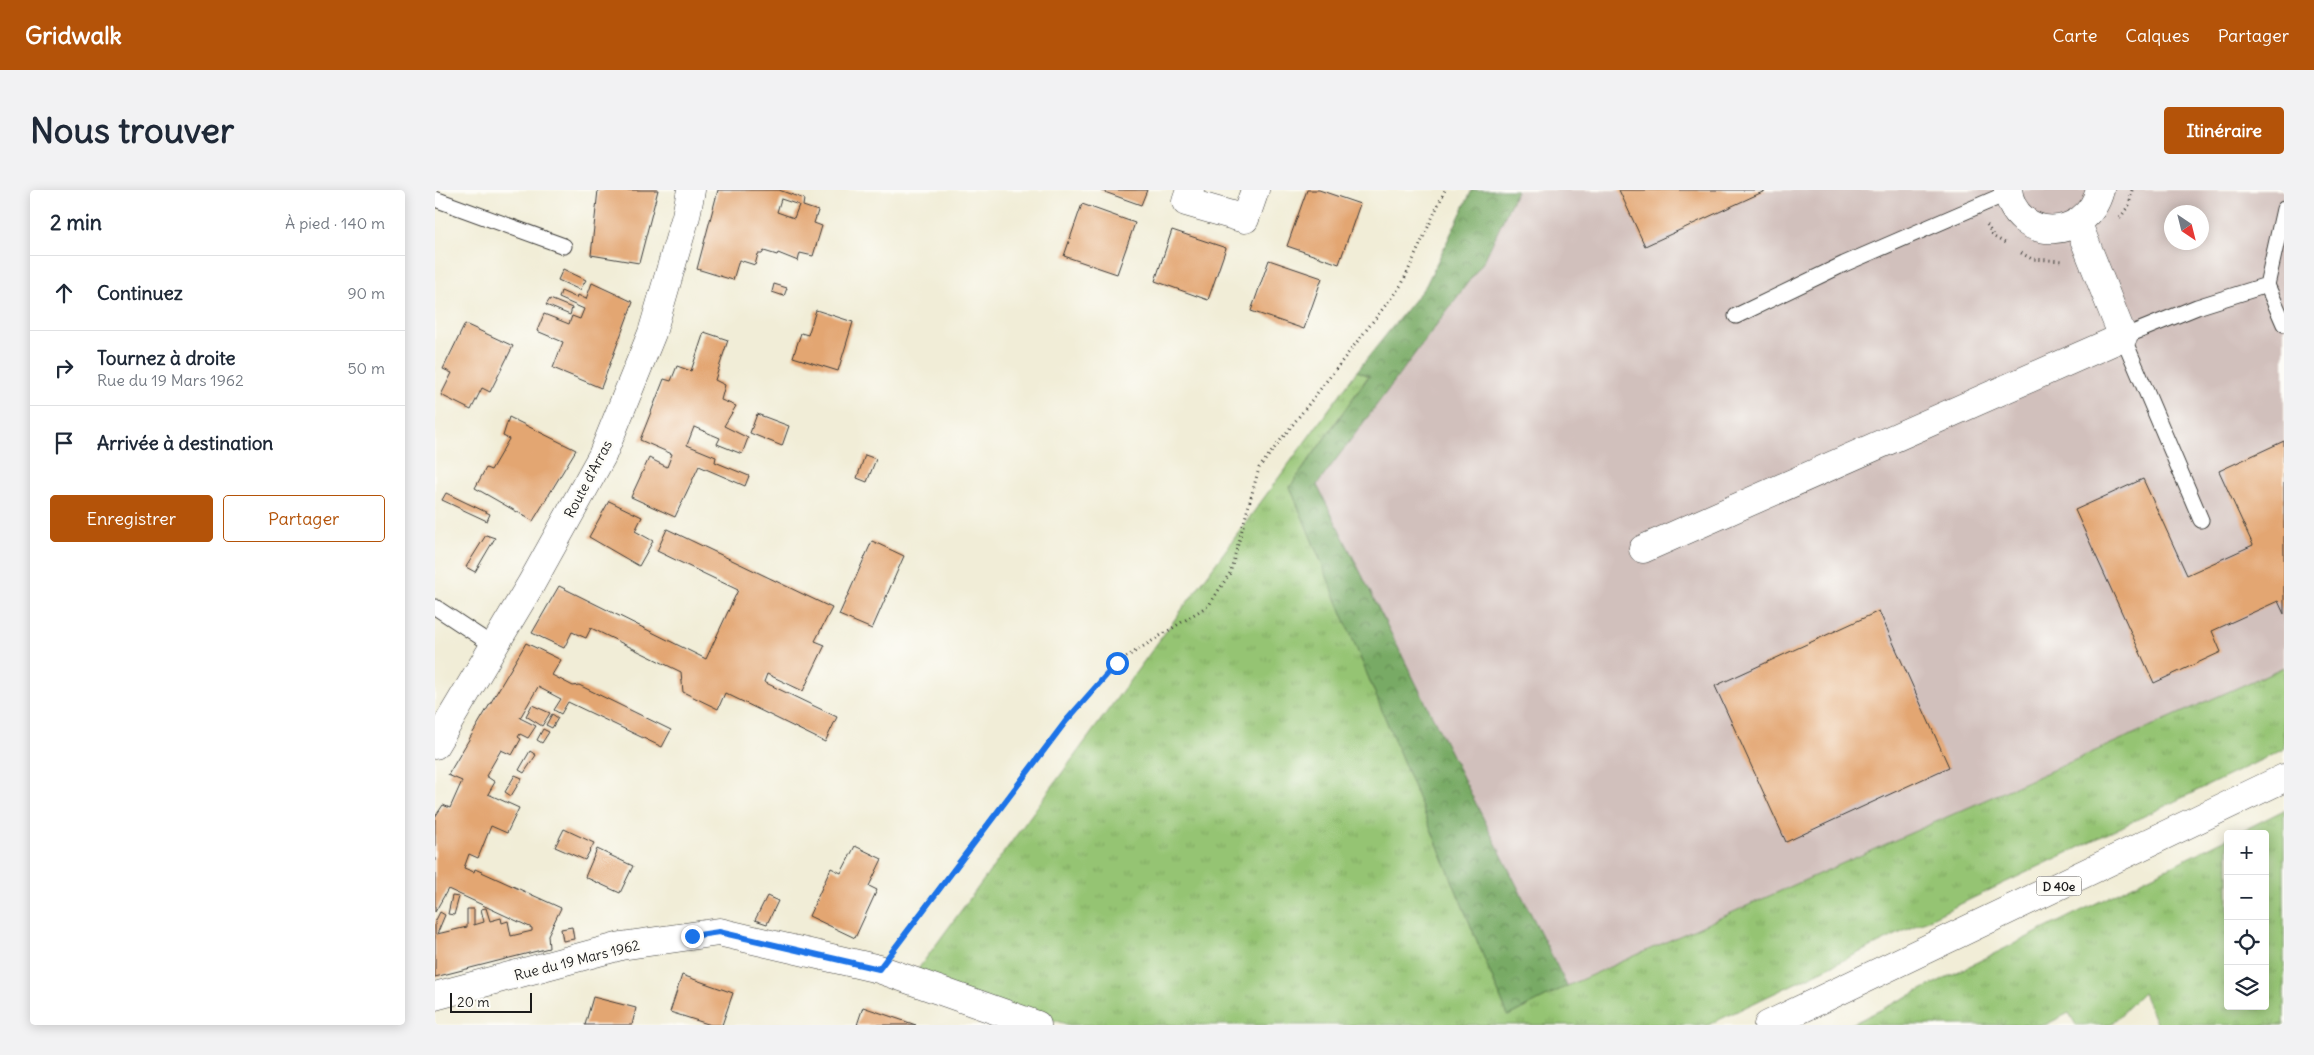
<!DOCTYPE html>
<html lang="fr">
<meta charset="utf-8">
<style>
body{margin:0;font-family:Delius,sans-serif;background:#f2f2f3;color:#1f2937}
.controls{position:absolute;right:15px;bottom:15px;display:grid;overflow:hidden;border-radius:5px;box-shadow:0 2px 12px #0003}
.controls button{width:45px;height:45px;display:grid;place-items:center;padding:0;border:0;border-bottom:1px solid #e0e1e3;background:#fff;color:#1f2937;font:25px sans-serif}
.compass{position:absolute;left:1729px;top:15px;width:45px;height:45px;border-radius:50%;background:#fff;box-shadow:0 2px 12px #0003;rotate:145deg}
.scale{position:absolute;left:15px;bottom:12px;width:82px;box-sizing:border-box;padding-left:5px;border:2px solid #1c1c1c;border-top:0;font-size:14px;line-height:18px;white-space:nowrap;color:#1c1c1c;-webkit-text-stroke:4px #fdfcf7;paint-order:stroke}
.stop{position:absolute;width:15px;height:15px;margin:-11px;border:4px solid #1a73e8;border-radius:50%;background:#fff}
.stop.end{background:#1a73e8;border-color:#fff;box-shadow:0 1px 5px #0008}
.list{margin:0;padding:0;list-style:none}
h2{display:flex;justify-content:space-between;align-items:center;height:65px;margin:0;padding:0 20px;font-size:21px}
h2 small{font-size:16px;font-weight:400;color:#747a83}
.list li{display:grid;grid-template-columns:32px 1fr auto;gap:15px;align-items:center;box-sizing:border-box;height:75px;padding:0 20px;border-top:1px solid #e0e1e3}
.list b{display:block;font-size:19px;white-space:nowrap}
.list p{margin:0;font-size:16px;white-space:nowrap;color:#747a83}
.list em{font-size:16px;font-style:normal;color:#747a83}
.actions{display:flex;gap:10px;padding:15px 20px}
.actions a{flex:1;padding:11px 0;border:1px solid #b45309;border-radius:5px;text-align:center;font-size:18px;color:#b45309}
.actions .main{background:#b45309;color:#fff}
.icon{flex:none;width:28px;height:28px;fill:none;stroke:currentColor;stroke-width:2;stroke-linecap:round;stroke-linejoin:round}
.map{position:relative;flex:none;width:1849px;height:835px;overflow:hidden;border-radius:5px}
header{display:flex;align-items:center;gap:30px;box-sizing:border-box;height:70px;padding:0 25px;background:#b45309;color:#fff}
header strong{font-size:24px}
nav{display:flex;gap:28px;margin-inline-start:auto;font-size:18px}
.intro{display:flex;align-items:center;justify-content:space-between;box-sizing:border-box;height:120px;padding:0 30px}
h1{margin:0;font-size:35px}
.button{padding:12px 22px;border-radius:5px;background:#b45309;color:#fff;font-size:18px;font-weight:700}
main{display:flex;gap:30px;padding:0 30px}
aside{flex:1;background:#fff;border-radius:5px;box-shadow:0 2px 12px #0003}
.map>svg:first-child{display:block}
.industrial{fill:#d1c0bc;fill-rule:evenodd}
.grass{fill:url(#grass-tufts);stroke:#587048}
.forest{fill:url(#forest-crowns);stroke:#4a6340}
.building{fill:#e3a672;fill-rule:evenodd}
.lines{fill:none;stroke-linecap:round;stroke-linejoin:round}
.lane-casing{stroke:#3c3b38;stroke-width:17}
.street-casing{stroke:#3c3b38;stroke-width:29}
.secondary-casing{stroke:#3c3b38;stroke-width:29}
.primary-casing{stroke:#3c3b38;stroke-width:29}
.path{stroke:#3c3b38;stroke-width:3;stroke-dasharray:1 4;stroke-linecap:butt}
.lane{stroke:#fff;stroke-width:15}
.street{stroke:#fff;stroke-width:28}
.secondary{stroke:#fff;stroke-width:28}
.primary{stroke:#fff;stroke-width:28}
.route{stroke:#1a73e8;stroke-width:6}
.labels{text-anchor:middle;dominant-baseline:central;stroke-width:5;stroke-linejoin:round;paint-order:stroke}
.shield{fill:#fdfcf7;stroke:#605f5e;stroke-width:1}
.shield-label{font-size:12px;font-weight:bold;fill:#1c1c1c}
.street-label{font-size:14px;fill:#1c1c1c;stroke:#fdfcf7}
</style>
<header>
<strong>Gridwalk</strong>
<nav><a>Carte</a><a>Calques</a><a>Partager</a></nav>
</header>
<div class="intro"><h1>Nous trouver</h1><a class="button">Itinéraire</a></div>
<main>
<aside>
<h2>2 min<small>À pied · 140 m</small></h2>
<ul class="list">
<li><svg class="icon" aria-label="ahead" viewBox="0 0 24 24"><path d="M12 20V5M6 11l6-6 6 6"/></svg><div><b>Continuez</b></div><em>90 m</em></li>
<li><svg class="icon" aria-label="right" viewBox="0 0 24 24"><path d="M7 20v-9h11M14 6l5 5-5 5"/></svg><div><b>Tournez à droite</b><p>Rue du 19 Mars 1962</p></div><em>50 m</em></li>
<li><svg class="icon" aria-label="arrive" viewBox="0 0 24 24"><path d="M6 21V4h12l-3 4 3 4H6"/></svg><div><b>Arrivée à destination</b></div></li>
</ul>
<div class="actions"><a class="main">Enregistrer</a><a>Partager</a></div>
</aside>
<div class="map">
<svg width="1849" height="835" viewBox="0 0 1849 835">
<defs>
<pattern id="grass-tufts" width="24" height="20" patternUnits="userSpaceOnUse" patternTransform="scale(1.25)"><rect width="24" height="20" fill="#95c473"/><path d="M3 7l-1-3M5 7V3M7 7l1-3M15 17l-1-3M17 17v-4M19 17l1-3" fill="none" stroke="#80a863"/></pattern>
<pattern id="forest-crowns" width="20" height="18" patternUnits="userSpaceOnUse" patternTransform="scale(1.25)"><rect width="20" height="18" fill="#78aa65"/><path d="M2 6a3 3 0 1 1 6 0M12 15a3 3 0 1 1 6 0" fill="none" stroke="#628a52"/></pattern>
</defs>
<rect width="100%" height="100%" fill="#fdfcf7"/>
<filter id="ink" filterUnits="userSpaceOnUse"><feTurbulence type="fractalNoise" baseFrequency=".02" numOctaves="2"/><feDisplacementMap in="SourceGraphic" scale="10" xChannelSelector="R" yChannelSelector="G"/><feConvolveMatrix kernelMatrix="1 2 1 2 8 2 1 2 1" color-interpolation-filters="sRGB"/></filter>
<filter id="wash" filterUnits="userSpaceOnUse"><feTurbulence type="fractalNoise" baseFrequency=".0096" numOctaves="4" result="noise"/><feDisplacementMap in="SourceGraphic" scale="20" xChannelSelector="R" yChannelSelector="G"/><feGaussianBlur stdDeviation="1.12" result="paint"/><feColorMatrix in="noise" values="0 0 0 0 0 0 0 0 0 0 0 0 0 0 0 0 0 1.4 0 .05"/><feComposite in="paint" operator="in"/></filter>
<g filter="url(#wash)">
<rect width="100%" height="100%" fill="#f1edd7"/>
<!-- industrial -->
<path class="industrial" d="M1072,0H1849V508L1117,825L868,292ZM1736,22H1766V52H1736Z"/>
<!-- grass -->
<path class="grass" d="M922,181L934,185L855,297L1073,826L1132,796L1849,477V559L1273,835H634L478,786Z
M1849,620V835H1722L1708,803L1675,835H1641L1634,823L1610,835H1415L1793,648V816H1830V644H1801Z"/>
<!-- forest -->
<path class="forest" d="M1037,0H1082L1049,71L882,295L1132,796L1073,826L855,297L934,186L922,181L991,95Z"/>
<g id="blocks">
<!-- building -->
<path class="building" d="M163,0H223L204,73L156,65Z
M283,0H344L369,9L368,16L383,21L379,33L387,36L378,66L365,63L363,71L343,63L342,65L329,61L327,64H323L320,75L304,70L298,90L262,79ZM346,9L364,15L359,28L342,22Z
M664,0H712L706,15Z
M872,0H884L925,14L904,74L852,56Z
M1184,0H1332L1210,56Z
M647,14L700,33L682,84L629,66Z
M737,40L791,58L773,110L720,91Z
M834,70L887,88L869,139L816,121Z
M128,79L151,90L145,100L123,90Z
M157,93L198,112L166,198L118,178L128,152L102,141L109,124L134,134L137,126L145,129L149,119L124,108L126,101L142,108L143,105L151,109Z
M339,94L352,98L349,106L337,102Z
M115,109L137,118L135,125L111,115Z
M381,120L418,132L403,181L358,167L366,143L373,145Z
M30,134L78,156L55,202L47,198L36,220L6,205L17,183L8,179Z
M269,142L293,150L280,190L290,195L286,210L301,216L289,236L313,248L307,264L282,254L285,248L259,237L252,255L281,267L280,272L314,286L310,296L264,276L240,327L196,307L214,268L232,277L237,264L205,250L229,189L236,191L242,176L256,181Z
M322,224L354,236L347,256L315,243Z
M74,227L141,260L98,331L40,298L51,278L56,280L74,249L68,246Z
M1849,251V424L1843,411L1777,441L1786,462L1719,493L1640,320L1708,289L1752,385L1818,355L1784,281Z
M430,265L441,269L432,292L422,288Z
M11,303L55,324L52,331L7,310Z
M174,311L207,327L200,341L218,351L204,376L154,347Z
M232,339L397,418L380,451L390,455L368,501L332,484L329,492L402,527L390,552L290,503L283,519L248,502L246,482L156,438L151,448L137,442L129,458L97,443L124,396L271,469L303,400L222,361Z
M51,345L60,348L40,382L31,377Z
M437,351L469,366L437,439L404,425Z
M1444,421L1514,577L1351,652L1280,496Z
M91,453L126,470L117,485L138,496L144,495L236,540L227,557L133,512L126,524L119,520L126,509L103,497L85,528L101,536L93,548L85,544L83,547L86,549L77,565L66,560L51,586L60,592L53,604L84,618L72,643L56,636L43,668L34,664L29,678L39,682L40,679L126,718L113,745L114,758L0,787V732L5,722L10,725L2,744L32,737V719H39V735L49,732L46,719L51,718L55,731L66,728L67,733L73,731L76,746L97,741V738L13,699L0,722V627L8,615L15,618L27,591L13,585Z
M97,515L115,523L107,536L91,526Z
M117,524L123,528L117,538L111,535Z
M108,539L114,542L107,553L102,550Z
M95,561L101,565L89,583L84,580Z
M80,585L87,588L76,606L70,602Z
M129,639L159,653L150,670L120,657Z
M420,656L447,669L434,696L442,700L420,748L374,726L396,678L406,683Z
M162,659L198,676L185,703L150,687Z
M17,706L24,707L19,725L13,724Z
M332,706L343,711L332,734L320,730Z
M137,737L139,749L128,751L126,739Z
M247,785L298,803L287,835H276L235,822Z
M158,807L201,818L197,835H150Z
M428,817L481,835H422Z"/>
</g>
</g>
<g filter="url(#ink)">
<use href="#blocks" fill-opacity="0" stroke="#3c3b38" stroke-width="1"/>
<g class="lines">
<defs>
<path id="lane" d="M0,9L129,56
M1849,19L1832,95L1849,134
M1301,126L1409,74L1573,3
M1766,330L1688,147L1762,117L1832,95
M0,417L59,456"/>
<path id="street" d="M755,0L751,12L810,29L820,0
M1573,0C1580,52 1651,53 1665,0
M1208,359L1688,147L1643,34
M0,806L186,756L284,742L444,779L602,835"/>
<path id="secondary" d="M0,555L96,394L167,266L217,143L251,26L256,0"/>
<path id="primary" d="M1333,835L1849,588"/>
</defs>
<!-- lane casing -->
<use href="#lane" class="lane-casing"/>
<!-- street casing -->
<use href="#street" class="street-casing"/>
<!-- secondary casing -->
<use href="#secondary" class="secondary-casing"/>
<!-- primary casing -->
<use href="#primary" class="primary-casing"/>
<!-- path -->
<path class="path" d="M1685,28L1694,15L1697,0
M1552,35L1559,47L1572,54
M1586,63L1597,69L1628,71
M461,756L631,531L682,473L774,415L795,383L824,278L967,94L1010,0"/>
<!-- lane -->
<use href="#lane" class="lane"/>
<!-- street -->
<use href="#street" class="street"/>
<!-- secondary -->
<use href="#secondary" class="secondary"/>
<!-- primary -->
<use href="#primary" class="primary"/>
</g>
</g>
<g class="lines" filter="url(#ink)">
<!-- route -->
<path class="route" d="M257,746L284,742L444,779L631,531L682,473"/>
</g>
<g class="labels">
<!-- shield labels -->
<rect class="shield" x="1601.5" y="686.5" width="45" height="19" rx="4"/>
<g class="shield-label">
<text x="1624" y="696">D 40e</text>
</g>
<!-- street labels -->
<g class="street-label">
<text transform="translate(153 289) rotate(-62)">Route d'Arras</text>
<text transform="translate(142 770) rotate(-14)">Rue du 19 Mars 1962</text>
</g>
</g>
</svg>
<div class="controls">
<button>+</button>
<button>−</button>
<button><svg class="icon" aria-label="locate" viewBox="0 0 24 24"><circle cx="12" cy="12" r="6"/><path d="M12 2v4M12 18v4M2 12h4M18 12h4"/></svg></button>
<button><svg class="icon" aria-label="layers" viewBox="0 0 24 24"><path d="M12 4l9 5-9 5-9-5zM3 14l9 5 9-5"/></svg></button>
</div>
<svg class="compass" viewBox="-18 -18 36 36"><path d="M0-13l5 13h-10z" fill="#e53935"/><path d="M0 13l5-13h-10z" fill="#747a83"/></svg>
<div class="scale">20 m</div>
<div class="stop" style="left:682px;top:473px"></div>
<div class="stop end" style="left:257px;top:746px"></div>
</div>
</main>
